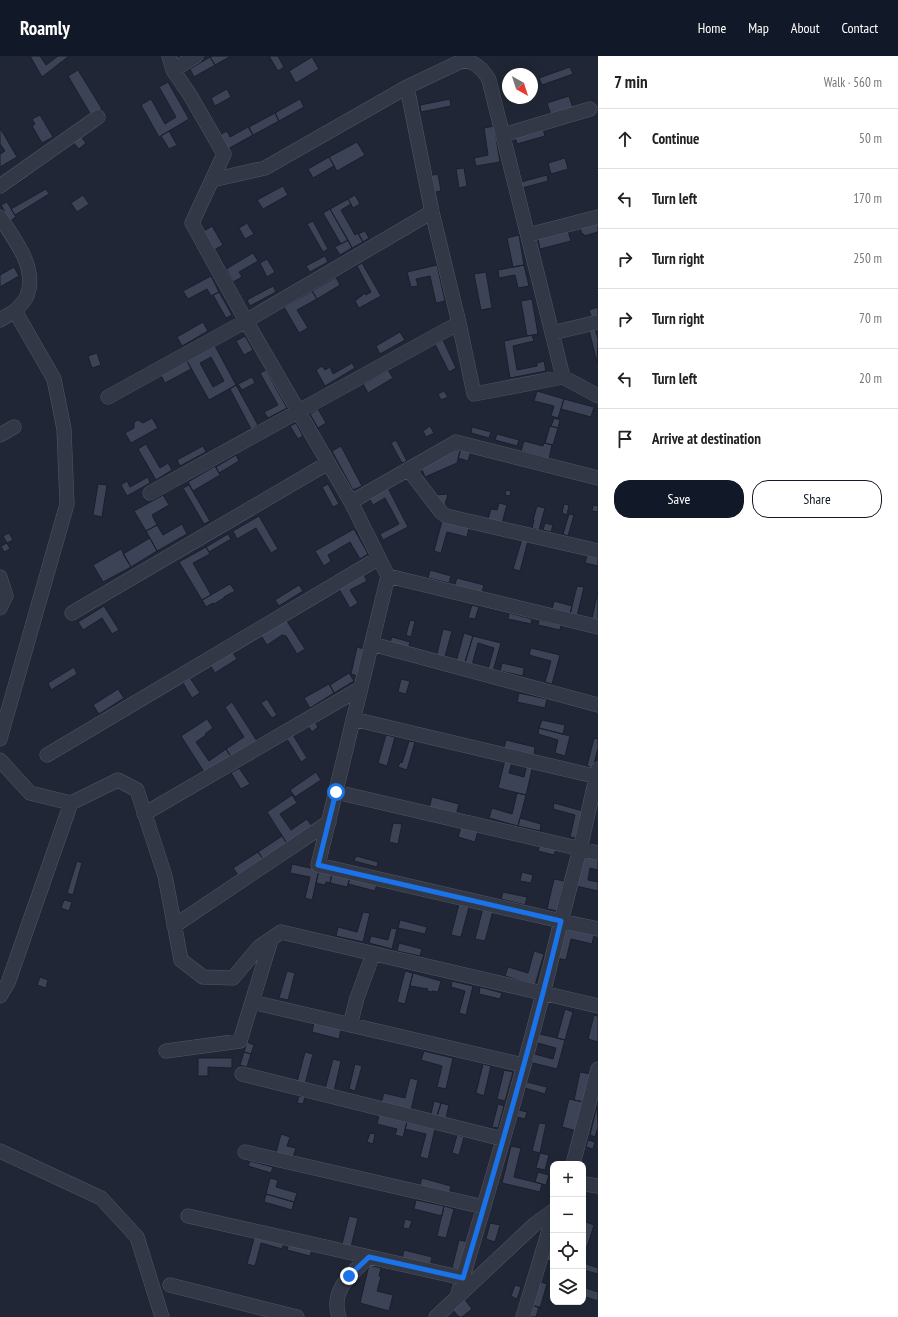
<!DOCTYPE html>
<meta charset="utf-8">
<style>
body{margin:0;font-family:"PT Sans Narrow",sans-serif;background:#f6f6f6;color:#222}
.controls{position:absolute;right:12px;bottom:12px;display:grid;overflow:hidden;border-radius:8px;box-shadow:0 4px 16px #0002}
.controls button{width:36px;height:36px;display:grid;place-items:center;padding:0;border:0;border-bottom:1px solid #e0e0e0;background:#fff;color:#222;font:20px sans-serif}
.compass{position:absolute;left:502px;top:12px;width:36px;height:36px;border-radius:50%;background:#fff;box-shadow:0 4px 16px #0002;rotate:141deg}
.stop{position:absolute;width:12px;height:12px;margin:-9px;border:3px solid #1a73e8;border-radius:50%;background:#fff}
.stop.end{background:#1a73e8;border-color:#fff;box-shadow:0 1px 4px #0008}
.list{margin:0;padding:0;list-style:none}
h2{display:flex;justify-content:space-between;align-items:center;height:52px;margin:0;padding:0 16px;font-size:17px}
h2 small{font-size:13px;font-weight:400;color:#767676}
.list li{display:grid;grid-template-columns:26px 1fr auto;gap:12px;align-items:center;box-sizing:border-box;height:60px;padding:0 16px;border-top:1px solid #e0e0e0}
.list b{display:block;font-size:15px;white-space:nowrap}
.list em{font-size:13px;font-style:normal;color:#767676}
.actions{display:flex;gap:8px;padding:12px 16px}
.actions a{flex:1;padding:9px 0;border:1px solid #111827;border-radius:16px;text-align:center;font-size:14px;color:#111827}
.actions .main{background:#111827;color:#fff}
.icon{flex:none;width:22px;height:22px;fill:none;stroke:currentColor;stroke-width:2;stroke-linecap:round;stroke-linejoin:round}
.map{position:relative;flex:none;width:598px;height:1261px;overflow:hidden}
header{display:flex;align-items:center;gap:24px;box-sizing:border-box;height:56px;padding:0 20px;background:#111827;color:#fff}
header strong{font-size:19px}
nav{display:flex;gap:22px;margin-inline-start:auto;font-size:14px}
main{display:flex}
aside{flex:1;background:#fff}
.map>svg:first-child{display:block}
.building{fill:#3c4356;stroke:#1b1f2c;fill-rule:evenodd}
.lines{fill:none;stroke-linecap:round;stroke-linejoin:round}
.minor-casing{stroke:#515564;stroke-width:15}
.minor{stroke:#333846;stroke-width:14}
.route{stroke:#1a73e8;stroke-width:5}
</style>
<header>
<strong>Roamly</strong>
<nav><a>Home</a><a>Map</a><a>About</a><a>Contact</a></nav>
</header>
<main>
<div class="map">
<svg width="598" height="1261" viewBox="0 0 598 1261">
<rect width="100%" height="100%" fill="#202635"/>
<!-- building -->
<path class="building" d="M30,0H40L46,9L58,0H69L42,21Z
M213,0H231L215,9L210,1Z
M269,0H278L284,11L278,15Z
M210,1L215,9L194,21L190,13Z
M312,1L319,13L296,27L289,15Z
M570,11L573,18L542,29L539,22Z
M78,14L102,53L91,59L68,20Z
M168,26L189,63L159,81L141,49L151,43L165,68L176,61L159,31Z
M227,33L231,41L215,50L211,42Z
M569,40L573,52L551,59L547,47Z
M300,43L304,51L279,65L275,57Z
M450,43L451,50L421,56L420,49Z
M275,57L279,65L253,79L249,71Z
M40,59L53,81L42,87L32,70L35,68L32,63Z
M494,70L500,106L476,110L474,102L488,99L484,72Z
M248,71L253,79L226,94L218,80L227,75L230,81Z
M0,72L17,101L0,111V98L5,95L0,88Z
M543,73L545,80L517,88L515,81Z
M169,75L177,89L169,93L161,80Z
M79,78L86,87L79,93L71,84Z
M357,86L365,99L337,115L329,101Z
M329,101L334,110L313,122L308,113Z
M565,102L568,113L551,118L548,107Z
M464,112L467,130L459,132L456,113Z
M25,115L29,120L9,133L5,128Z
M438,118L441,135L431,137L428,120Z
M547,119L548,125L522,132L521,126Z
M283,130L288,139L263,153L257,144Z
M46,133L49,138L15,159L11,153Z
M83,139L89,148L77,156L71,147Z
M355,139L360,148L353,152L348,143Z
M348,143L351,148L341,154L355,179L358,177L363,186L352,192L330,153Z
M7,146L16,161L10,165L1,149Z
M330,153L348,184L341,188L323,157Z
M313,165L328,193L323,196L307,168Z
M247,167L254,178L245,183L239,172Z
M598,167V176L584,180V178H582L580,172Z
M212,170L223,189L214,194L204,175Z
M365,175L369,182L363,186L358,178Z
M568,175L571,185L540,193L538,183Z
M519,179L524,209L513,211L507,182Z
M348,184L352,192L340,199L335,191Z
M253,197L258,205L239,216L242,221L233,226L226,213Z
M325,200L328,206L310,216L306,210Z
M267,203L275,216L267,221L260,207Z
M362,207L381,240L359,252L355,245L365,237L366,239L371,236L357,210Z
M437,209L445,245L436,247L430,220L416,223L418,230L411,231L407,216Z
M524,209L529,230L518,232L515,219L499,222L498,214Z
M14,211L19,220L0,231V219Z
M486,216L492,252L481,254L474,218Z
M211,220L219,236L211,240L207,233L188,243L183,235Z
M336,221L340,229L317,243L312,235Z
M273,230L276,236L250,250L247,244Z
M312,235L317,243L297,254L308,272L299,277L284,251Z
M219,236L232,259L226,262L213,239Z
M532,243L538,278L527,280L521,245Z
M598,251V262L592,263L589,254Z
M203,266L208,275L182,290L177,281Z
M595,273L598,283L597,307L589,274Z
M400,276L405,284L380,298L376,290Z
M532,279L534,285L513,290L517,314L537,310V307L544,305L546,315L510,322L504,285Z
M245,280L253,294L244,299L236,285Z
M443,284L456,312L449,316L435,288Z
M214,288L236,329L209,344L186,303ZM211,301L224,325L213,331L200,307Z
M97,297L101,309L92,312L88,300Z
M186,303L191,313L165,327L160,318Z
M352,307L355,312L325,330L316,314L322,310L325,314L330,311L333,318Z
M266,314L287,352L268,362L264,356L278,349L260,317Z
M388,314L393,322L368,337L363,328Z
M252,321L255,327L242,334L238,328Z
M236,329L258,369L251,373L230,333Z
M444,335L448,341L441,344L438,338Z
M537,335L564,343L558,362L551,360L554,350L534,345Z
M564,343L594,351L591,361L561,353Z
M318,353L326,367L318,372L310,358Z
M152,362L158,372L131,387L125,377L134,372V366L138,364L143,367Z
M554,362L560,364L558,372L551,370Z
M296,367L303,380L298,383L290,370Z
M430,370L434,377L426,381L423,375Z
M550,370L558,372L553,389L545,387Z
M472,371L491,376L489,382L471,377Z
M497,378L519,384L517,390L495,384Z
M396,384L407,405L402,407L391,387Z
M524,385L543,390L544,387L552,389L549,403L521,395Z
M146,388L160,412L168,407L172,414L156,424L138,393Z
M203,390L206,396L180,410L177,404Z
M341,390L362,430L353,434L332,395Z
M461,392L471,395L468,405L458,402Z
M461,392L457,407L425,421L421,411Z
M236,399L239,405L219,417L216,411Z
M215,410L220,419L193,435L188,426Z
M148,421L150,427L127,440L121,429L127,425L130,431Z
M98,428L107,429L102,461L93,459Z
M328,428L339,448L333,451L322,431Z
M189,429L210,465L204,468L183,432Z
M388,432L408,471L383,484L380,478L399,468L385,442L373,449L369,442Z
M506,434L511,435L510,440L505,439Z
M448,438L444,452L434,439Z
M163,439L169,449L152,459L157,469L146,475L134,455Z
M499,447L507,449L502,467L488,463L491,453L497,454Z
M564,448L569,449L567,459L562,457Z
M593,449L598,450V456L592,455Z
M537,450L545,452L539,474L532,472L534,464H533Z
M569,458L574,459L568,480L563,478Z
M259,460L278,493L271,497L256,472L237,483L233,475Z
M442,465L469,472L467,481L447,476L441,497L434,495Z
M545,467L553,469L551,476L543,474Z
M182,468L187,478L157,495L146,475L157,469L163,479Z
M354,473L368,498L360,503L350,486L328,499L331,505L324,510L315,495Z
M9,477L13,484L7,487L3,480Z
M228,478L231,483L209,496L206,491Z
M150,482L157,495L131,511L123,498Z
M522,483L528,485L520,515L513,513Z
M7,487L10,493L4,496L1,490Z
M206,491L210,498L193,507L211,539L202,544L179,506Z
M121,493L131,511L103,526L93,509Z
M587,499L598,502V510L585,507Z
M430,514L451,520L449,527L428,522Z
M364,519L367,525L350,534L358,547L350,552L339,533Z
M457,522L484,529L481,539L454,531Z
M230,528L235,535L224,541V542L214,548L213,547L206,551L202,544Z
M299,529L303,535L279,550L275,544Z
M577,530L584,531L577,560L570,558Z
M598,535V564L592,562Z
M554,545L572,550L570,558L552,554Z
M472,549L479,551L475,563L468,562Z
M104,550L119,574L112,578L102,562L83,574L78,566Z
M509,557L532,563L531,568L508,563Z
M285,562L305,593L297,598L286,580L282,579L267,589L260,578Z
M410,564L415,565L411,581L406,579Z
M539,564L561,569L560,574L538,569Z
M443,573L452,575L444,604L436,602Z
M464,577L473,580L464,609L456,606Z
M473,580L501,587L493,615L488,613L494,592L478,587L472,609L465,607Z
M392,581L410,586L408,594L389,589Z
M357,591L364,593L358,620L351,618Z
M531,592L560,599L552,628L545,626L551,605L529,599Z
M232,595L237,603L215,617L210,609Z
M502,607L524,612L523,620L500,615Z
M74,611L77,618L51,634L48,627Z
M349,617L354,625L334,637L330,629Z
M190,622L200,637L192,642L183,627Z
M401,623L410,625L406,638L398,636Z
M329,628L334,637L310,652L304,642Z
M118,633L124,642L99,658L93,649Z
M519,637L547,643L545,652L517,646Z
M267,643L277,659L272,662L261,647Z
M232,646L257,685L232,702L226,693L244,681L225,651Z
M207,663L213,672L205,678L206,679L196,686L209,705L226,693L232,702L206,719L181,680Z
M542,664L565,669L563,678L539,672Z
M315,666L318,671L312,676L308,670Z
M539,672L570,680L565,700L555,697L558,684L538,678Z
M293,679L307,702L301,706L287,683Z
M386,679L395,681L387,710L378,707Z
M594,682L598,683V692L593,712L587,710Z
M506,684L535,691L534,699L504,692Z
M409,685L415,686L407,714L398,711L400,706L402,707Z
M505,704L512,706L509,717L524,721L527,708L533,709L526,739L498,732Z
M239,712L250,728L241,733L231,717Z
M316,716L321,724L295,741L290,734Z
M517,737L526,739L518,770L489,762L492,752L512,758Z
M292,739L297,747L280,758L291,774L307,763L313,772L288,789L267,756Z
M432,741L459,748L456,759L429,752Z
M554,747L583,755L575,782L570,781L575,759L553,753Z
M520,762L541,768L540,775L518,770Z
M393,767L402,768L398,788L389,786Z
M461,771L478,775L475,786L458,781Z
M282,780L288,789L264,804L258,796Z
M540,789L556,793L554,799L538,795Z
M258,796L264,804L239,820L233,812Z
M356,800L378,806L377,811L354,805Z
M583,800L598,803V814L590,812L588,824L598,826V835L576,830Z
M77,805L82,807L73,839L67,837Z
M292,808L319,814L312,844L305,842L310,821L290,817Z
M319,814L332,817L330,827L326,826L325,829L316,827Z
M522,816L533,819L531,827L520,825Z
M332,817L350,822L347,831L330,827Z
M350,822L377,828L375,835L348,828Z
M554,823L564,825L557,855L547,853Z
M503,836L527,841L525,849L501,843Z
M64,844L72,846L69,855L61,852Z
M459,848L469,851L461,881L451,879Z
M483,852L493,855L485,885L475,883Z
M363,856L370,857L363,886L336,880L338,871L357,876Z
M400,864L427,871L425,878L398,872Z
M391,872L397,873L392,893L369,887L371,880L388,884Z
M564,872L594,879L592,888L571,883L566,904L557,902Z
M399,887L422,893L420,900L397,895Z
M534,895L544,898L535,929L505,920L508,911L528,917Z
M287,915L295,917L288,944L279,942Z
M405,915L413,917L405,948L397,946Z
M413,917L441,925L438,936L432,935V936L427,935L428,933L410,930Z
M40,921L48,924L46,932L37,929Z
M452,925L473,930L466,959L459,957L465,935L451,931Z
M480,931L502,937L500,943L479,938Z
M565,953L573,956L565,984L557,982Z
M594,959L598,960V986L588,983Z
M314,966L341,973L339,983L312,976Z
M536,977L565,984L557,1013L529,1006L531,997L553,1003L556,992L534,986Z
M247,986L254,989L251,998L244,996Z
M424,995L453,1002L446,1033L437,1031L442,1010L421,1004Z
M244,996L251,998L247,1011L240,1009Z
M305,996L313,998L305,1028L297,1026Z
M198,1002H232V1012L208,1011V1020H198Z
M333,1003L341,1005L334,1035L325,1033Z
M355,1008L362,1010L355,1035L349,1033Z
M483,1008L491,1010L484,1040L476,1037Z
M504,1014L513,1016L505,1045L497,1043Z
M580,1016L591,1018L584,1046L574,1044Z
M410,1022L418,1024L411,1054L381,1047L384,1037L405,1042Z
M527,1026L547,1031L545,1038L525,1032Z
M299,1040L305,1041L303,1048L297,1047Z
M569,1043L584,1046L577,1075L562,1071Z
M434,1045L441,1047L437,1060L431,1058Z
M441,1047L449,1049L446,1062L437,1060Z
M498,1048L504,1050L498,1072L492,1071Z
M597,1050L598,1071L595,1081L590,1079Z
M519,1054L527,1056L525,1063L517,1061Z
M379,1059L407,1066L403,1081L395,1079L397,1073L377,1068Z
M407,1066L435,1073L428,1103L420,1101L426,1078L405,1073Z
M539,1067L546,1068L540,1097L532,1095Z
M370,1077L375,1078L373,1088L367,1086Z
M281,1078L290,1081L287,1090L296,1092L293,1101L276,1097Z
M457,1079L464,1081L459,1099L452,1097Z
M588,1084L595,1086L593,1093L586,1091Z
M511,1090L521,1092L514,1121L542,1128L540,1136L502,1127Z
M540,1097L549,1099L545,1114L536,1112Z
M250,1105L273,1111L271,1117L248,1110Z
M538,1116L549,1119L546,1129L535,1126Z
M270,1122L278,1124L276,1131L297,1137L294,1146L266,1138Z
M422,1122L451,1130L449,1139L419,1132Z
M266,1138L294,1146L292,1154L264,1146Z
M416,1144L444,1150L442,1160L414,1153Z
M444,1150L454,1153L446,1182L437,1180Z
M349,1160L358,1162L351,1191L342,1188Z
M405,1163L412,1165L409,1173L403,1172Z
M586,1166L594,1169L587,1191L583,1190V1175Z
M490,1167L500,1169L495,1186L486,1183Z
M255,1179L284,1187L282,1193L261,1187L255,1210L247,1208Z
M553,1180V1206L545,1203Z
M459,1184L469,1186L462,1215L452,1212Z
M289,1187L312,1194L310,1200L287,1194Z
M404,1194L432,1201L430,1210L402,1203Z
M584,1207L598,1212V1218L583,1214Z
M369,1209L381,1212L379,1220L381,1221L377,1235L393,1239L389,1255L360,1247Z
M538,1225L547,1228L540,1252L531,1249Z
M515,1229L521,1231L517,1243L511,1240Z
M583,1231L598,1236V1245L583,1240Z
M463,1241L472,1253L462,1261H459L450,1251Z
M531,1249L539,1251L536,1261H527Z"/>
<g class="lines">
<defs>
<path id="minor" d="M169,0L173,14L190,39L224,98L192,167L246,265L351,446L456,386L598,422
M173,14L196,0
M407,31L432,156L459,267L474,338L563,321
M503,79L590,53
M212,124L265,112L407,31L464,4C476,7 483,13 489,24L563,321L598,340
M0,130L98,61
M0,161C14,183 38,212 27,240C24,246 19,251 15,255L54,323L64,373L67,448L0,683
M528,179L598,161
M0,264L15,255
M552,277L598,266
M108,341L246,265L432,156
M0,379L14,371
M408,413L441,456L446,460L598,495
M150,437L459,267
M351,446L388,520L318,809L561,865L580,793L598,713
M388,520L598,571
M0,521L6,540L0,552
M72,557L328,407
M372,588L598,649
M353,663L598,721
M47,699L379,502
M0,704L30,737L71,747L118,724L137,734L165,820L181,904L203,921L233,922L259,891L281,876L598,950
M336,736L598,797
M144,758L361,632
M174,870L329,766
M0,940L8,927L71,747
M252,946L523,1009
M350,969L357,942L373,898
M166,995L240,985L271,884
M242,1018L503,1083
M0,1095L101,1142L137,1181L162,1261
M245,1096L484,1151
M573,1108L598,1013
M583,1129L585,1128L598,1130
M188,1160L463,1222
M170,1229L297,1261
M457,1241C494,1117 531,991 561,865L598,873
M339,1261C330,1234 351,1218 369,1201
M436,1261L535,1168L553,1155
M523,1261L553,1161"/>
</defs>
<!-- minor casing -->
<use href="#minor" class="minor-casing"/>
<!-- minor -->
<use href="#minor" class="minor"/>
</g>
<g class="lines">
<!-- route -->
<path class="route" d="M336,736L318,809L561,865C532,985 498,1104 463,1222L369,1201L349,1220"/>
</g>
</svg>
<div class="controls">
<button>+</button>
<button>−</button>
<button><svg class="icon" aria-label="locate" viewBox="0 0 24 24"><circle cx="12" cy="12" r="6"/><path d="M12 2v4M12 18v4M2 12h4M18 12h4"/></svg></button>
<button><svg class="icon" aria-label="layers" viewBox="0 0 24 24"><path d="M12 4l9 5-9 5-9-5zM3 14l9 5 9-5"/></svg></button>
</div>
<svg class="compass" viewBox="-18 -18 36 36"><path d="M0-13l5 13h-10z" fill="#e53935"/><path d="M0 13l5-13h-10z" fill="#767676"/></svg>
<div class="stop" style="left:336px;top:736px"></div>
<div class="stop end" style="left:349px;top:1220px"></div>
</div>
<aside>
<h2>7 min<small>Walk · 560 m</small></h2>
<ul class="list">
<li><svg class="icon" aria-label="ahead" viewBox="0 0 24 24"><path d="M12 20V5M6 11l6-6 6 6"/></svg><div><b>Continue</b></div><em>50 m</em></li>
<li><svg class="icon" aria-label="left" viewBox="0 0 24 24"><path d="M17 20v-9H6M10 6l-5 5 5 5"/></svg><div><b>Turn left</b></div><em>170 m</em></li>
<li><svg class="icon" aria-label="right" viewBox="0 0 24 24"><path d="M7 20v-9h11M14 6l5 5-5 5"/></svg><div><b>Turn right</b></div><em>250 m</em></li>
<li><svg class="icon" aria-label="right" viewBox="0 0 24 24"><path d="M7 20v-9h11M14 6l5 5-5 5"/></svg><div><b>Turn right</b></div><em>70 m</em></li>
<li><svg class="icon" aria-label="left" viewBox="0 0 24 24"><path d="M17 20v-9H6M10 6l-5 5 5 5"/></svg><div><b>Turn left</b></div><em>20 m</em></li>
<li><svg class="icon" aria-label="arrive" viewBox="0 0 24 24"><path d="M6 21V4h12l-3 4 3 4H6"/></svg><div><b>Arrive at destination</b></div></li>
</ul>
<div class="actions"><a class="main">Save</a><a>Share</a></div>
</aside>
</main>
